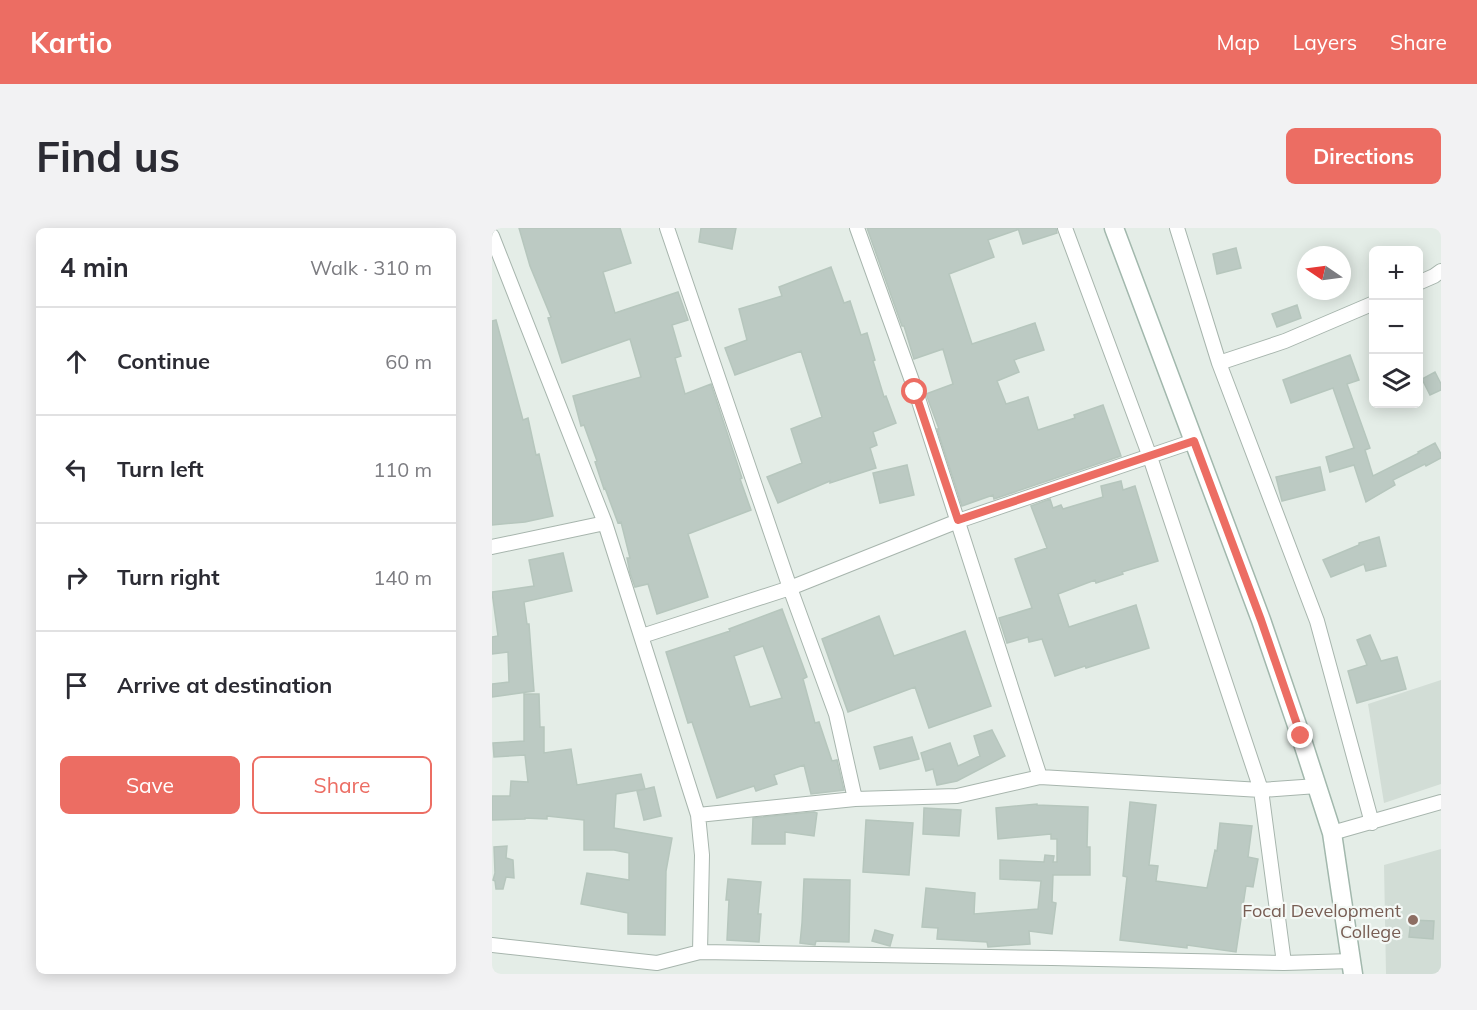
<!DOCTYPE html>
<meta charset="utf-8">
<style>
body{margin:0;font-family:Mulish,sans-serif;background:#f2f2f3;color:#2b2b33}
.controls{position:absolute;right:18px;top:18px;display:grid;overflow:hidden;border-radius:9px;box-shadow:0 3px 15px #0003}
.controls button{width:54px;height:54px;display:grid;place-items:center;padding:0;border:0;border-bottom:2px solid #e1e1e2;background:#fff;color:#2b2b33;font:30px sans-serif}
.compass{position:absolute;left:805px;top:18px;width:54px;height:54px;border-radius:50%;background:#fff;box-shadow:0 3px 15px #0003;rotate:283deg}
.stop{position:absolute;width:18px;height:18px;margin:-14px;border:4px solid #ec6d63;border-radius:50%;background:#fff}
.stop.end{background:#ec6d63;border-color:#fff;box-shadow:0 2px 6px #0008}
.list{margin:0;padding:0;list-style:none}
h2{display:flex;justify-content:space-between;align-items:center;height:78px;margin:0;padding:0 24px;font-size:26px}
h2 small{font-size:20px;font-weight:400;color:#7c7c81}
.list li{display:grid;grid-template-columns:39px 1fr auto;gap:18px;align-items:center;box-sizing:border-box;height:108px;padding:0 24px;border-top:2px solid #e1e1e2}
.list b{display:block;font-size:22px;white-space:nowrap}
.list em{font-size:20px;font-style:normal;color:#7c7c81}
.actions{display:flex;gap:12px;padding:18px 24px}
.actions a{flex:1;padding:14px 0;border:2px solid #ec6d63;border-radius:9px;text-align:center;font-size:21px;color:#ec6d63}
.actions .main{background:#ec6d63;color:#fff}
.icon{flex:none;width:33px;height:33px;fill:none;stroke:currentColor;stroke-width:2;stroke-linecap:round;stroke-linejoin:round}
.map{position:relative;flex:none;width:949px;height:746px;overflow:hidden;border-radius:9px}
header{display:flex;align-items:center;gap:36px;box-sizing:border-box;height:84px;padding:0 30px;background:#ec6d63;color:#fff}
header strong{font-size:28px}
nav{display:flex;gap:33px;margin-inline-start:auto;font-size:21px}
.intro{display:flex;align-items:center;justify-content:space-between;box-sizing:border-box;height:144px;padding:0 36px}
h1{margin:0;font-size:42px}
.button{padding:15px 27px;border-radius:9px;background:#ec6d63;color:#fff;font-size:21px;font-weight:700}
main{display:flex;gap:36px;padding:0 36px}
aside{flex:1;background:#fff;border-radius:9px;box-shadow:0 3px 15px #0003}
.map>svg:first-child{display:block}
.built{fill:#d2ddd6}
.building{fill:#bccac3;stroke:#b6c6bd;stroke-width:1.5;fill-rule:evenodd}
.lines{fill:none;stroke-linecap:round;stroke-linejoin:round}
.street-casing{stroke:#a7b5ad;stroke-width:16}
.secondary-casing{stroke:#a2b8ad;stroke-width:21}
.street{stroke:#fff;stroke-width:14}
.secondary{stroke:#fff;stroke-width:18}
.route{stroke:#ec6d63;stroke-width:8}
.education-dot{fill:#8d6e63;stroke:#f4f9f6;stroke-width:2}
.labels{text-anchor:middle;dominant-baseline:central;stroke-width:4.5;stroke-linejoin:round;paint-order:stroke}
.education-label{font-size:18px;fill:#785e54;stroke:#f4f9f6;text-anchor:end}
</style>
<header>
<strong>Kartio</strong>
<nav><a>Map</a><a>Layers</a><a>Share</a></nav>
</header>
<div class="intro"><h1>Find us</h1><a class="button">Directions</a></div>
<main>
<aside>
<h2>4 min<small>Walk · 310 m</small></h2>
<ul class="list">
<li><svg class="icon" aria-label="ahead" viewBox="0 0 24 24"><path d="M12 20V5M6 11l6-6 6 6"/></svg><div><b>Continue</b></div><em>60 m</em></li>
<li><svg class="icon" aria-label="left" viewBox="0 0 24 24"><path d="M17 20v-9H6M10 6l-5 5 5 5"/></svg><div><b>Turn left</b></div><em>110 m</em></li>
<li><svg class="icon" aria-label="right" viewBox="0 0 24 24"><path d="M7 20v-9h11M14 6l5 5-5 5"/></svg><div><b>Turn right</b></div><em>140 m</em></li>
<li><svg class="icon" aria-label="arrive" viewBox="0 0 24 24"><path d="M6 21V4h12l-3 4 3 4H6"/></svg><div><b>Arrive at destination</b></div></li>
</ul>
<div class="actions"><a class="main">Save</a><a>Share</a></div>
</aside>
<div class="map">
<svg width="949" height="746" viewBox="0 0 949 746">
<rect width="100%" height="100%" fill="#e4ede7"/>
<!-- built -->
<path class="built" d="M949,452V556L892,575L876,476Z
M949,621V746H894L892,637Z"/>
<!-- building -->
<path class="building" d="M27,0H128L139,35L111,44L123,85L186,64L196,92L180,97L189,128L183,130L193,166L219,156L250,250L248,251L259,282L196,306L216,369L165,386L156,356L143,359L138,345L135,330H138L129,294L126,295L113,260L112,261L103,234L105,233L92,197L89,198L81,168L149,149L138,111L70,135L56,90L59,89L38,38Z
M209,0H244L240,21L207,14Z
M375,0H525V2L496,12L502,29L457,46L480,116L543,95L552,122L522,132L527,144L505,153L514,176L536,169L546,202L583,190L582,187L611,177L629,228L502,271L501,267L470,278L445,201H447L434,166L461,156L451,121L422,131L412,98H410Z
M526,0H564L565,5L531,16Z
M744,20L749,40L725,46L721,26Z
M339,39L352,75L358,73L369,107L375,105L383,132L381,133L392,169L394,168L404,195L381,204L385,217L378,220L384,240L338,255V253L286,275L275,249L310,235L299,201L330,189L309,123L243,147L233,120L255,112L247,81L290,68L287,59Z
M805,77L809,90L785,99L780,86Z
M4,92L31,192L36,190L44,227L47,226L61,288L33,294L0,297V93Z
M858,127L867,152L855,156L878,220L873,222L881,248L927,225L926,224L943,215L949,226V230L934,238L933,236L901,252L903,257L874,274L862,237L838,244L834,229L862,220L841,160L799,175L791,152Z
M943,144L949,156V162L938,167L930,151Z
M415,237L422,267L388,275L381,245Z
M828,239L833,262L790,273L784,249Z
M629,253L631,262L643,258L666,333L630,344L631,346L604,355L603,352L566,366L577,399L644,377L657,420L594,440L593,438L563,448L550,411L537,414L536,409L515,415L507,390L540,380L523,331L555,320L539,278L558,271L561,280L569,277L571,281L611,269L609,258Z
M887,309L894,338L874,343L872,336L839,349L831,332L867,317V315Z
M71,325L80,363L32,374L35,396H37L42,463L0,469V456L17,454L16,424L0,426V409L6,408L0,364L42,358L37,332Z
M290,381L315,449L311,451L323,495L327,494L340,533L345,532L352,562L319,566L312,537L282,547L285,556L264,563L262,558L225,570L200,494L196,495L174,424L238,403L237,401ZM271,418L290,470L258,479L242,428Z
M387,388L402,428L473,403L499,478L437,500L423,459L356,484L330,411Z
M878,407L889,433L905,429L914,461L865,475L856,443L875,437L865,412Z
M32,466H47L48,499H52V525L79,521L85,557L149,546L153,561L124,566L122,600L180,610L174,643L173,707L136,706V685L89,676L95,645L137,652V625L122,622H92V592L55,588V591L33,590V591L0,592V568H18L19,553L36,554L33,527L2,529L1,515L32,513Z
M500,502L513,528L465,553L445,557L441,541L434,543L429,525L458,515L466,538L488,528L482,508Z
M420,509L427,531L388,541L382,519Z
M162,559L169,588L152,592L145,563Z
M638,574L664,577L657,637L666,638L664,653L715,660L723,622L725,623L728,595L760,598L756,629L766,631L761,659L754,658L744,724L695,717V720L628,712L635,649L631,648Z
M545,576V577L596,579L595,619H598V647H561L560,674L564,675L560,706L537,703L538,716L496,719L495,714L445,711L446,700L430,699L434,660L483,665L482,686L546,681L549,653L508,651V632L552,634L553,627L562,628L561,634H565V611H559V606L506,611L504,580Z
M432,580L469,582L467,608L431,606Z
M322,584L325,585L322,608L293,604V616H260L261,590Z
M374,592L421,595L417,647L371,644Z
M15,618L14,630L21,632L22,650L14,649L11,661H4L3,653L1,652L3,645L2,619Z
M236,651L269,654L266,686H269L267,714L235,712L237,672H234Z
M312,651L358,652L357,714L324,713L323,717L308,715L310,695Z
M919,692L942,693L941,711L917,709Z
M383,702L401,707L398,718L380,713Z"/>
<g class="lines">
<defs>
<path id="street" d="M175,0L298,360L344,486L363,571
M365,0L424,164L548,549
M573,0L658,229L769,562L792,735
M685,0L727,135L825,393L880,595
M0,8L113,295L206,587L210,627L208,724
M926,55L942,48L949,43
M727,135L793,113L882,75
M0,319L113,295
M150,408L298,360L466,293L702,213
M206,587L363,571L465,568L548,549L769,562L825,558
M840,605L949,574
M0,717L165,735L208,724L560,730L792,735L860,733"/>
<path id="secondary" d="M622,0L769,392L809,509L840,605L861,746"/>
</defs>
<!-- street casing -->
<use href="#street" class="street-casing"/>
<!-- secondary casing -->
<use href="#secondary" class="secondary-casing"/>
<!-- street -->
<use href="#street" class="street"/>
<!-- secondary -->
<use href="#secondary" class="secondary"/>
</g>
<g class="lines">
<!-- route -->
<path class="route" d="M423,164L466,292L702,213L769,392L809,508"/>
</g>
<!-- markers -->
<circle class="education-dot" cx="921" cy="692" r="6"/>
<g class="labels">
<!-- education labels -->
<g class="education-label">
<text x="909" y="682">Focal Development<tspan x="909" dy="21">College</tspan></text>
</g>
</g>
</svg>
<div class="controls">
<button>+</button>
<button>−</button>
<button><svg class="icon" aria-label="layers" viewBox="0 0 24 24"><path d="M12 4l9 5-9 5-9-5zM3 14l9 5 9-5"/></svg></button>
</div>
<svg class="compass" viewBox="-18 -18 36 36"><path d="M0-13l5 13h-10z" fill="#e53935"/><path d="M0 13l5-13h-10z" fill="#7c7c81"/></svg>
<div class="stop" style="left:423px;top:164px"></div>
<div class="stop end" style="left:809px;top:508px"></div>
</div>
</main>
